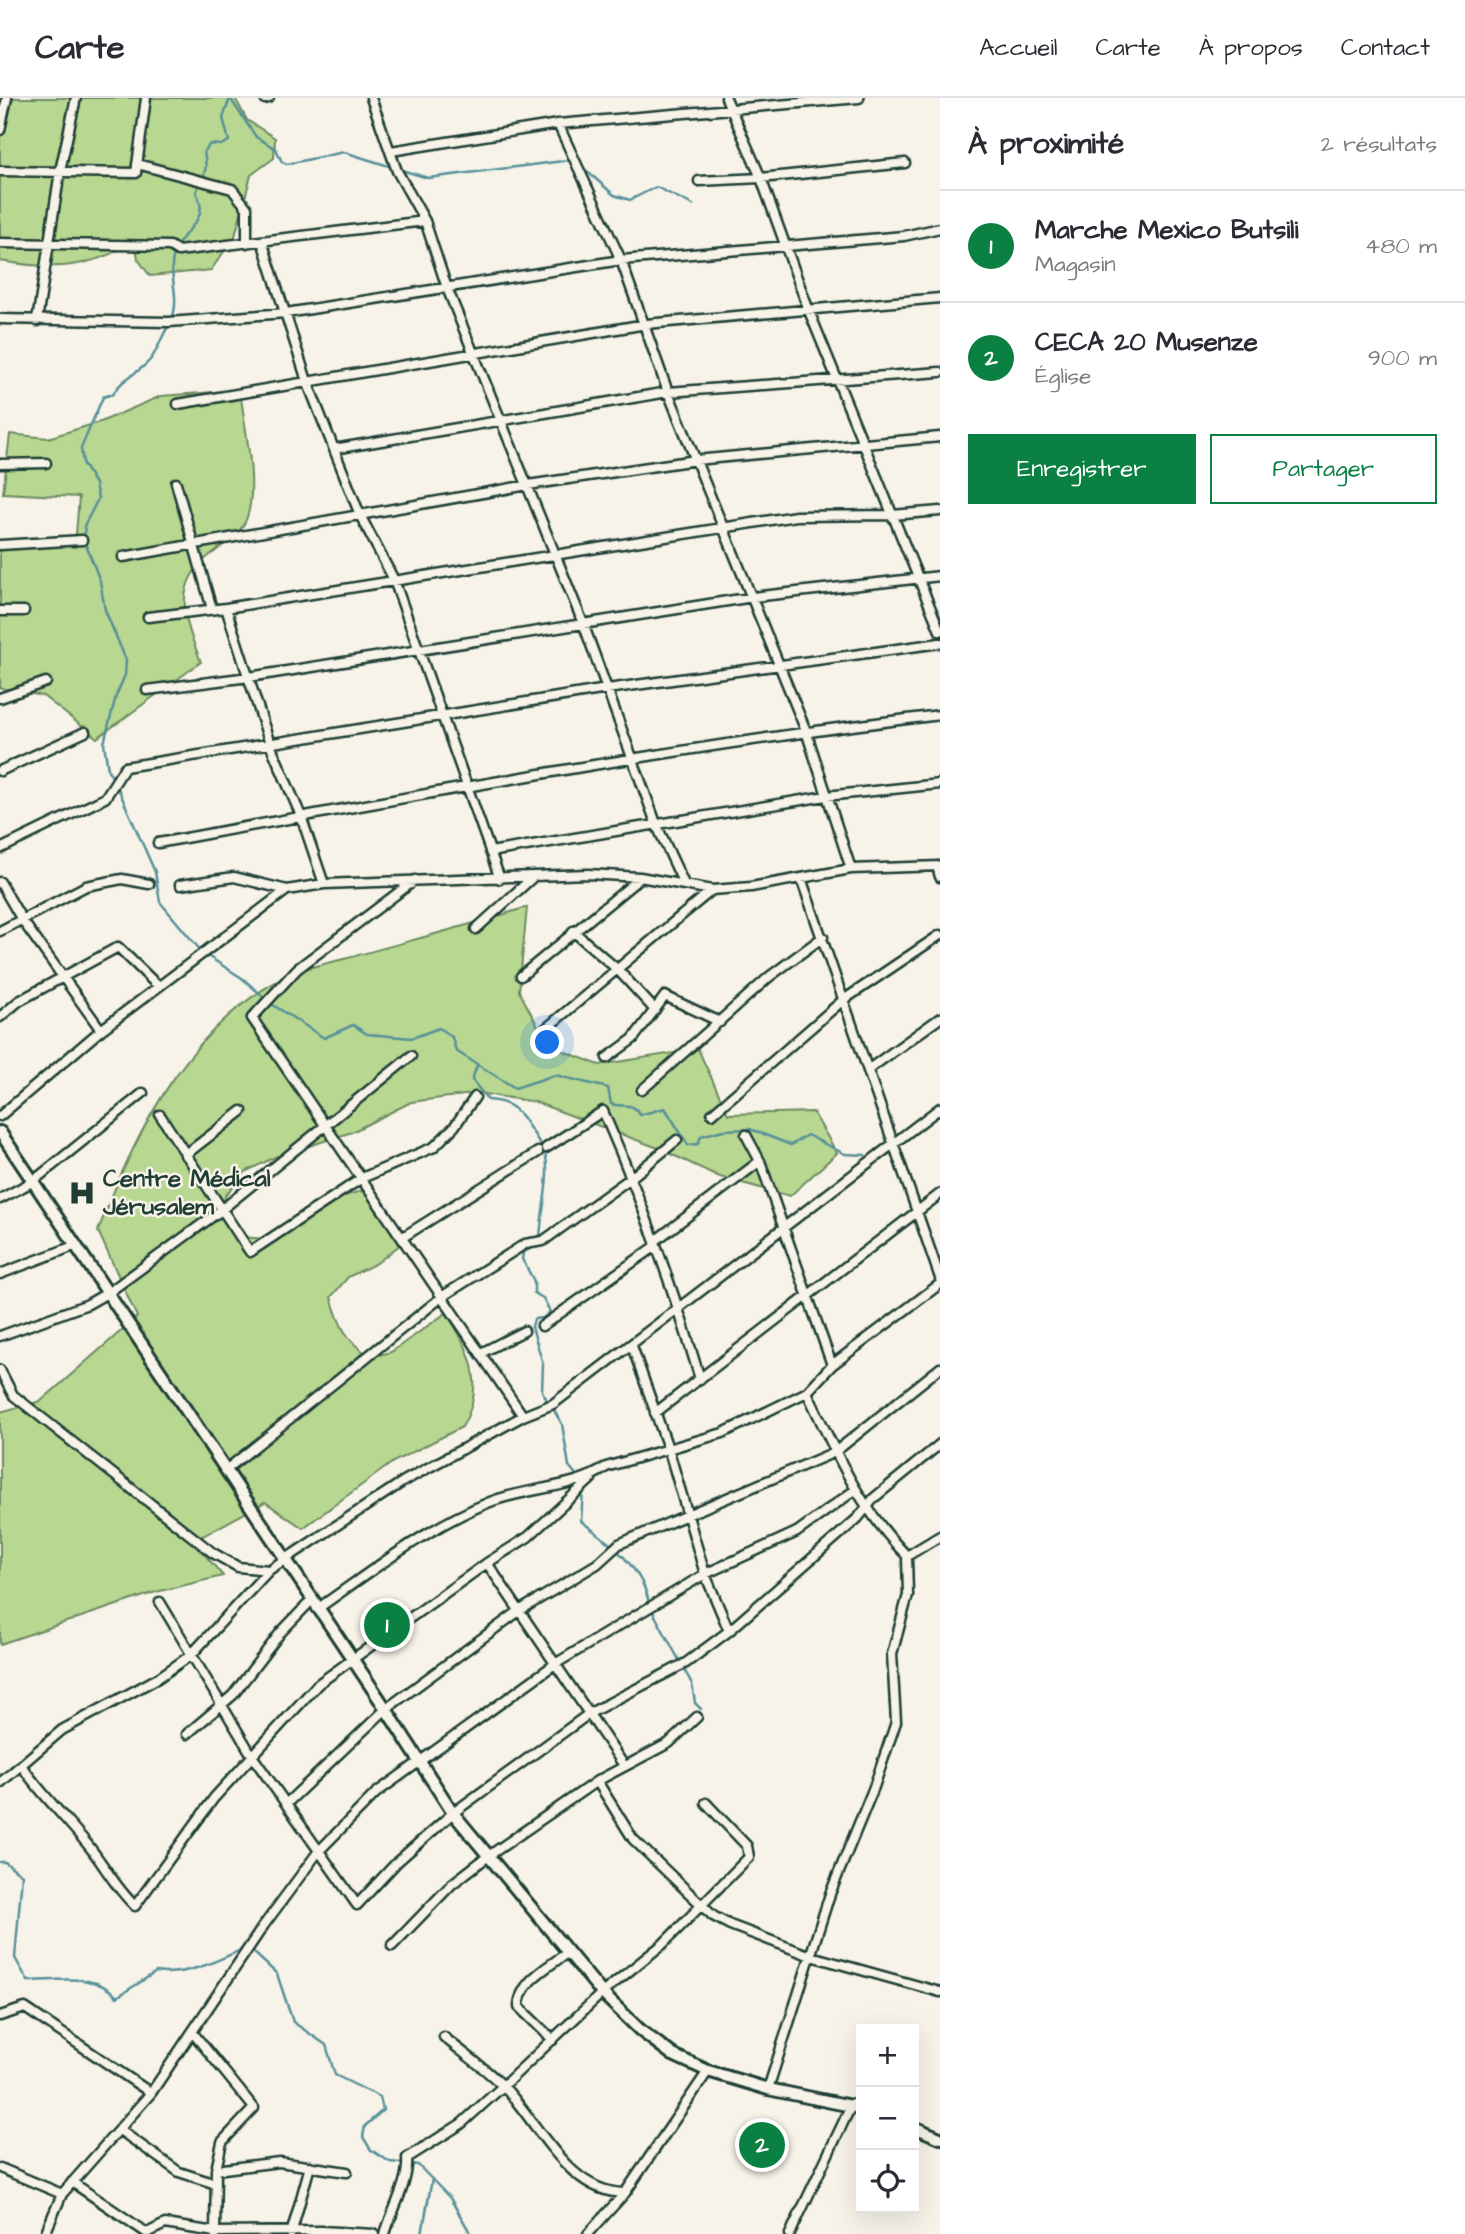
<!DOCTYPE html>
<html lang="fr">
<meta charset="utf-8">
<style>
body{margin:0;font-family:"Architects Daughter",sans-serif;background:#f2f2f3;color:#2b2b33}
.controls{position:absolute;right:21px;bottom:21px;display:grid;overflow:hidden;border-radius:0px;box-shadow:0 7px 28px #0002}
.controls button{width:63px;height:63px;display:grid;place-items:center;padding:0;border:0;border-bottom:2px solid #e1e1e2;background:#fff;color:#2b2b33;font:35px sans-serif}
.you{position:absolute;left:548px;top:945px;width:24px;height:24px;margin:-18px;border:5px solid #fff;border-radius:50%;background:#1a73e8;box-shadow:0 0 0 10px #1a73e833}
.badge{display:grid;place-items:center;width:46px;height:46px;border-radius:50%;background:#0b8043;color:#fff;font-size:23px;font-weight:700}
.pin{position:absolute;translate:-50% -50%;border:4px solid #fff;box-shadow:0 2px 7px #0006}
.list{margin:0;padding:0;list-style:none}
h2{display:flex;justify-content:space-between;align-items:center;height:91px;margin:0;padding:0 28px;font-size:30px}
h2 small{font-size:23px;font-weight:400;color:#7c7c81}
.list li{display:grid;grid-template-columns:46px 1fr auto;gap:21px;align-items:center;box-sizing:border-box;height:112px;padding:0 28px;border-top:2px solid #e1e1e2}
.list b{display:block;font-size:26px;white-space:nowrap}
.list p{margin:0;font-size:23px;white-space:nowrap;color:#7c7c81}
.list em{font-size:23px;font-style:normal;color:#7c7c81}
.actions{display:flex;gap:14px;padding:21px 28px}
.actions a{flex:1;padding:16px 0;border:2px solid #0b8043;border-radius:0px;text-align:center;font-size:24px;color:#0b8043}
.actions .main{background:#0b8043;color:#fff}
.icon{flex:none;width:38px;height:38px;fill:none;stroke:currentColor;stroke-width:2;stroke-linecap:round;stroke-linejoin:round}
.map{position:relative;flex:none;width:940px;height:2136px;overflow:hidden}
header{display:flex;align-items:center;gap:42px;box-sizing:border-box;height:98px;padding:0 35px;background:#fff;border-bottom:2px solid #e1e1e2}
header strong{font-size:33px}
nav{display:flex;gap:38px;margin-inline-start:auto;font-size:24px}
main{display:flex}
aside{flex:1;background:#fff}
.map>svg:first-child{display:block}
.green{fill:#b8d790;stroke:#6c8a62;stroke-width:2}
.lines{fill:none;stroke-linecap:round;stroke-linejoin:round}
.stream{stroke:#579099;stroke-width:2.5}
.street-casing{stroke:#1f3d34;stroke-width:13}
.secondary-casing{stroke:#1f3d34;stroke-width:16}
.street{stroke:#f7f3e8;stroke-width:8}
.secondary{stroke:#f7f3e8;stroke-width:10}
.labels{text-anchor:middle;dominant-baseline:central;stroke-width:5;stroke-linejoin:round;paint-order:stroke}
.poi-label{font-size:24px;font-weight:bold;fill:#1f3d34;stroke:#f7f3e8;text-anchor:start}
</style>
<header>
<strong>Carte</strong>
<nav><a>Accueil</a><a>Carte</a><a>À propos</a><a>Contact</a></nav>
</header>
<main>
<div class="map">
<svg width="940" height="2136" viewBox="0 0 940 2136">
<rect width="100%" height="100%" fill="#f7f3e8"/>
<filter id="ink" filterUnits="userSpaceOnUse"><feTurbulence type="fractalNoise" baseFrequency=".0143" numOctaves="2"/><feDisplacementMap in="SourceGraphic" scale="14" xChannelSelector="R" yChannelSelector="G"/><feConvolveMatrix kernelMatrix="1 2 1 2 8 2 1 2 1" color-interpolation-filters="sRGB"/></filter>
<g filter="url(#ink)">
<!-- green -->
<path class="green" d="M0,0H235L247,22L275,40L274,60L251,77L235,138L211,172L150,178L138,161L135,143C88,172 54,172 0,163Z
M240,292C244,327 260,393 245,424C239,437 221,449 210,457C170,488 186,526 201,564L97,640L43,598L0,590V442L75,449L79,399L3,395L10,336L48,340L103,323L161,298Z
M527,809L519,893L548,947L599,967L698,951L728,1016L813,1014L837,1055L790,1098L720,1079L658,1050L535,1004L479,995L411,1004L352,1034L275,1059L245,1074L225,1098L223,1119L243,1139L275,1142L337,1100L361,1093L378,1102L401,1146L377,1165L348,1179L331,1199C339,1227 346,1243 371,1259L391,1254L446,1215C470,1250 487,1287 462,1329L393,1364L303,1430L265,1404L197,1441L194,1444L223,1478L156,1494L0,1546V1314L41,1303L137,1219L98,1133C135,1035 188,927 287,878C305,869 329,865 348,860C408,843 468,828 527,809Z"/>
<g class="lines">
<!-- stream -->
<path class="stream" d="M230,0L256,39L276,51L282,64L287,66L344,54L392,69
M580,67L614,97L630,102L656,89L693,107
M398,71L428,80L571,62
M172,221C181,197 167,176 174,156C182,129 212,124 196,94C202,77 209,76 204,54L210,46L221,47L229,43L223,20L230,0
M114,682L108,672L104,645L116,598L125,577L126,562L105,512L100,483L86,447L84,428L98,401L95,386L83,366L81,350L103,299L113,296C122,280 138,276 150,262C157,254 162,237 169,227
M117,688L155,774L160,804L201,853
M206,857L242,880L265,900
M270,905L324,940L353,927L367,936L412,940L439,930L452,939L456,953L515,990L555,977L608,990L611,1006C623,1010 633,1003 640,1017L665,1010L688,1047L698,1046L701,1038L723,1032L750,1031L791,1047L807,1037L845,1056L865,1057
M477,967L472,982L488,1002C508,1003 517,1010 527,1026C532,1033 541,1047 544,1054C553,1071 539,1123 540,1145L523,1155L522,1161L534,1183V1195L543,1200L550,1214L543,1220L534,1221L532,1229L543,1266L542,1293L548,1304
M552,1309L562,1326L569,1368L578,1379
M583,1392L581,1423C609,1444 643,1469 649,1506
M652,1512L692,1586L695,1605L701,1611
M0,1764H5L22,1777L15,1860L28,1883C57,1883 96,1874 117,1899L156,1874C186,1879 218,1862 245,1850
M251,1852L277,1876L293,1924L326,1947L335,1977L380,1999L383,2012L365,2028L363,2039L371,2052L390,2064L418,2067L450,2100L471,2136
M422,2136L432,2081"/>
<defs>
<path id="street" d="M371,0L397,73L425,123L447,190L583,525L657,728L684,786
M726,0L761,80L809,213L940,533
M265,1L269,0
M558,26L621,162L668,294L806,633L851,771
M0,32L7,0
M391,53L558,26L859,0
M137,66L232,91L247,110V145
M0,73L136,75L146,0
M699,83L761,80L905,65
M262,143L307,283L360,417L394,482L500,781
M0,145L170,148L178,153L425,123
M0,221L169,224L286,215L621,162L904,138L940,130
M37,223L60,73L76,0
M178,306L646,226L940,200
M334,351L668,294L940,274
M0,366L46,365
M176,385L212,511
M0,447L82,442
M123,459L528,387L696,362L940,339
M226,510L270,646L301,718L324,786
M0,513H24
M148,519L226,510L796,418L892,417L940,413
M147,592L249,579L753,499L940,478
M0,600L46,584
M0,673L85,634
M158,745C418,697 678,648 940,617
M0,751L105,700L125,669L607,591L940,545
M490,754L826,698L940,686
M937,768L940,779
M801,780L940,1180
M415,782L297,871L252,920L523,1318
M0,784L22,822L101,932
M180,787L234,779L287,792
M476,831L533,779
M0,833L86,788L122,781L149,786
M573,833L618,872L655,912
M521,878L640,780
M0,919L19,903L118,849L158,888
M543,933L712,792
M607,960L633,941L665,898L720,924
M869,971L940,920
M642,992L769,879L823,839
M712,1016L842,903L940,837
M160,1017L250,1154L362,1080L434,1049L454,1029L475,999
M0,1018L101,932L287,792L324,786L588,776L640,779L712,792L751,789L851,771L940,768
M746,1037L760,1063L832,1267
M546,1050L603,1013C641,1100 673,1190 700,1281
M185,1057L242,1013
M0,1101L32,1084L143,995
M403,1139L538,1054
M655,1143L760,1063
M0,1176L74,1148
M542,1228L656,1148
M0,1238L88,1206L109,1194L220,1113L411,958
M632,1248L669,1353L705,1476L729,1533
M481,1255L524,1233
M0,1272L13,1297L213,1455L238,1469L269,1472
M655,1315L940,1096
M227,1371L443,1198L525,1146L543,1143L632,1079L677,1042
M907,1458L940,1438
M487,1465L623,1666
M160,1504L253,1659L357,1807L398,1763L453,1715L590,1615L686,1565L729,1533L858,1420L874,1400L940,1346
M317,1511C372,1473 427,1429 490,1404C524,1390 579,1390 606,1369L723,1335L807,1294L832,1267L940,1186
M187,1636L233,1597L281,1534L311,1503
M21,1667C41,1696 66,1720 88,1747C105,1768 115,1789 135,1808L214,1700L318,1586L487,1465L528,1439L591,1381
M597,1683L633,1741L713,1818L730,1827L811,1858L940,1894
M0,1685L62,1632L158,1580L191,1557L269,1472L404,1383L523,1318L553,1306L940,1010
M286,1706L386,1611L519,1513L597,1466L619,1446L835,1354L940,1270
M392,1848L452,1786L487,1759L597,1683L669,1645L697,1619
M0,1918L25,1910L151,1995
M193,1935L254,2010L222,2044L216,2072L215,2136
M444,1939C463,1955 485,1970 503,1988C538,2023 567,2095 625,2095
M553,1942L519,1909C519,1883 549,1869 568,1854
M768,1991L830,1796L874,1689L896,1624L892,1556L908,1497L907,1458C858,1408 837,1357 807,1294
M121,2033L179,2074L216,2086
M0,2070L62,2096
M216,2072L279,2064L347,2074
M72,2084L147,2135L165,2126L215,2134L321,2133L374,2136
M45,2136L62,2096L151,1995L264,1827L318,1754L376,1695L555,1566L705,1476L797,1434L855,1392
M291,2136L310,2068
M385,2136C392,2112 409,2084 407,2060L461,2026L503,1988L602,1895L663,1846L749,1759L747,1748L706,1705
M588,2136L625,2095L708,1973
M790,2136L852,2006"/>
<path id="secondary" d="M0,1034L386,1611L453,1715L602,1895L640,1932L673,1957L708,1973L768,1991L861,2010
M914,2029L940,2040"/>
</defs>
<!-- street casing -->
<use href="#street" class="street-casing"/>
<!-- secondary casing -->
<use href="#secondary" class="secondary-casing"/>
<!-- street -->
<use href="#street" class="street"/>
<!-- secondary -->
<use href="#secondary" class="secondary"/>
</g>
</g>
<!-- icons -->
<defs>
<symbol id="hospital-bare" viewBox="-9 -9 18 18"><path d="M-5-5h3v3.5h4V-5h3V5h-3V1.5h-4V5h-3Z" fill="#1f3d34" stroke="#f7f3e8" stroke-width="2.5" paint-order="stroke"/></symbol>
</defs>
<g fill-rule="evenodd">
<use href="#hospital-bare" x="63" y="1076" width="38" height="38"/>
</g>
<g class="labels">
<!-- poi labels -->
<g class="poi-label">
<text x="103" y="1081">Centre Médical<tspan x="103" dy="28">Jérusalem</tspan></text>
</g>
</g>
</svg>
<div class="controls">
<button>+</button>
<button>−</button>
<button><svg class="icon" aria-label="locate" viewBox="0 0 24 24"><circle cx="12" cy="12" r="6"/><path d="M12 2v4M12 18v4M2 12h4M18 12h4"/></svg></button>
</div>
<div class="you"></div>
<div class="pin badge" style="left:387px;top:1527px">1</div>
<div class="pin badge" style="left:762px;top:2047px">2</div>
</div>
<aside>
<h2>À proximité<small>2 résultats</small></h2>
<ul class="list">
<li><span class="badge">1</span><div><b>Marche Mexico Butsili</b><p>Magasin</p></div><em>480 m</em></li>
<li><span class="badge">2</span><div><b>CECA 20 Musenze</b><p>Église</p></div><em>900 m</em></li>
</ul>
<div class="actions"><a class="main">Enregistrer</a><a>Partager</a></div>
</aside>
</main>
